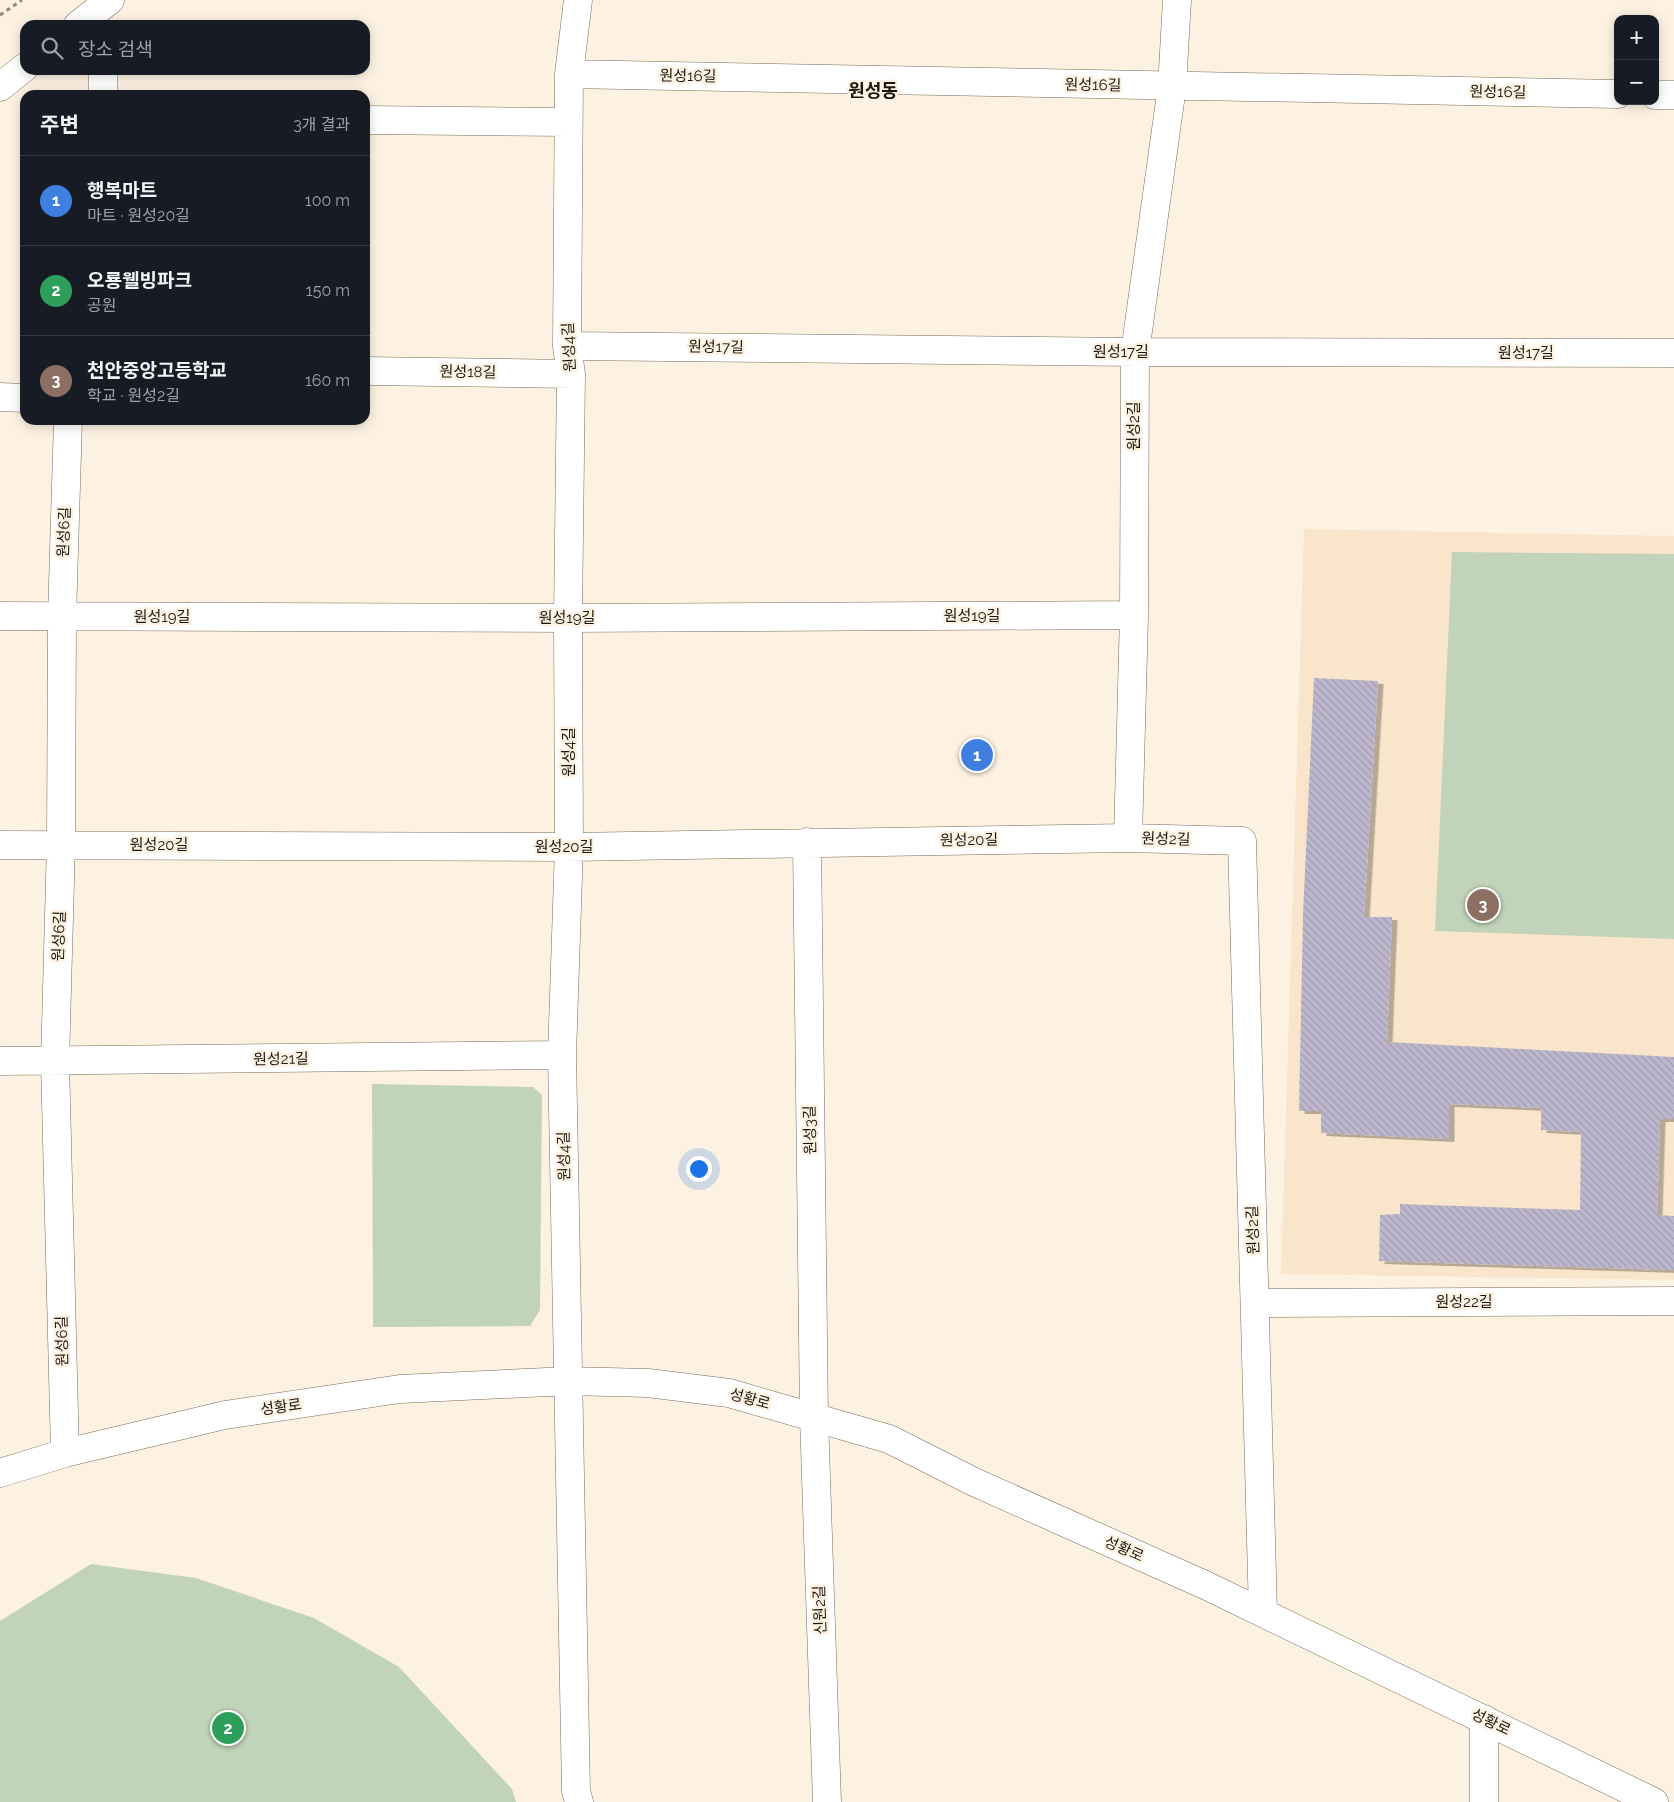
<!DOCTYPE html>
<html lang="ko">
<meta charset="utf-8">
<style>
body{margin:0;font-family:Raleway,"Noto Sans KR",sans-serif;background:#20242c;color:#f1f3f6}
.controls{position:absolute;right:15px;top:15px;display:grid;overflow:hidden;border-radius:10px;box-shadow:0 2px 12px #0003}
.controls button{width:45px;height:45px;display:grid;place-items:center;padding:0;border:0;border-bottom:1px solid #363941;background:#171b24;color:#f1f3f6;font:25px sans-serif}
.you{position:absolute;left:698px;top:1168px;width:18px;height:18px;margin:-12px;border:4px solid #fff;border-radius:50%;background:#1a73e8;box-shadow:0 0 0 8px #1a73e833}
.badge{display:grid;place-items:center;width:32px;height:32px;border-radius:50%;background:#d2425c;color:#fff;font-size:16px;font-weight:700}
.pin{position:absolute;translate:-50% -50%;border:2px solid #fff;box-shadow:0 1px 5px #0006}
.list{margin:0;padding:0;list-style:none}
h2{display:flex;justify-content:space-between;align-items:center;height:65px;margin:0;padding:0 20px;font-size:21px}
h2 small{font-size:16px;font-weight:400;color:#9ea1a6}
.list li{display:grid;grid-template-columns:32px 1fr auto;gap:15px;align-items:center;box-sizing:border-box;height:90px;padding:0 20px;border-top:1px solid #363941}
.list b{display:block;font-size:19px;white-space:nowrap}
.list p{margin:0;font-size:16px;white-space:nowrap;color:#9ea1a6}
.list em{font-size:16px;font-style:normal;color:#9ea1a6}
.icon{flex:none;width:28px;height:28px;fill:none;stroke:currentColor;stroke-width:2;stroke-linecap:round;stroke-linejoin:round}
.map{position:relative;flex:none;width:1674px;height:1802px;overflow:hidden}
.search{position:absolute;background:#171b24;box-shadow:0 2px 12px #0003;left:20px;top:20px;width:350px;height:55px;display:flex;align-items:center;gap:12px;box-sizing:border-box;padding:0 18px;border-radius:15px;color:#9ea1a6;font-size:19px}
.panel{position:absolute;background:#171b24;box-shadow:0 2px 12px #0003;left:20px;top:90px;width:350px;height:335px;border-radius:15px}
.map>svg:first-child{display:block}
.built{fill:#f8e5cb}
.park{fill:#c1d4b9}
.building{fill:url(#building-back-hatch);filter:url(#shadow)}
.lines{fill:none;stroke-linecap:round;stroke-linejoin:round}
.minor-casing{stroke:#786b5a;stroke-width:29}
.path{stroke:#8f877b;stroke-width:3;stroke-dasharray:4 4;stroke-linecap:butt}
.minor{stroke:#fff;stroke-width:28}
.labels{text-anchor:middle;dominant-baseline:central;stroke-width:5;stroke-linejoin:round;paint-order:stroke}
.street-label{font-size:15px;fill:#1a150e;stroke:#fdf2e2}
.quarter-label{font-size:18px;font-weight:bold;fill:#1a150e;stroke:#fdf2e2}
</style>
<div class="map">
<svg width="1674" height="1802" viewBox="0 0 1674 1802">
<defs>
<pattern id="building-back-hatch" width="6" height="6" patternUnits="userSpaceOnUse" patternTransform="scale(1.25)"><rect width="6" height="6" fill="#bcb7cd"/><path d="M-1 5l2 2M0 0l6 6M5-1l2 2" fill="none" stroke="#a19caf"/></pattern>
<filter id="shadow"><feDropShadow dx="5.5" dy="3" stdDeviation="0" flood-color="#0004"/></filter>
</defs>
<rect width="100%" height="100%" fill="#fdf2e2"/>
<!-- built -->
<path class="built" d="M1304,529L1674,536V1280L1281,1274Z"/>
<!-- park -->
<path class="park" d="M1452,552L1674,554V939L1435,931Z
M372,1084L533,1087L542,1095L540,1310L530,1326L373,1327Z
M91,1564L196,1578L314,1618L399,1667L512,1789L516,1802H0V1621Z"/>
<!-- building -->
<path class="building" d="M1314,678L1378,681L1364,917H1392L1387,1042L1674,1057V1119H1660L1657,1215L1674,1216V1270L1379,1261L1380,1215L1400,1214V1204L1580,1210L1581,1132L1541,1130V1108L1449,1104V1139L1321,1133V1111H1299L1303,915Z"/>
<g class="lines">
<defs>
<path id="minor" d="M578,0L569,74L567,346L571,374L568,618L569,847L562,1055L576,1791L579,1802
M1177,0L1172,87L1135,352L1134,615L1128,838L1242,841L1263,1613
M78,25L110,0
M103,70V95
M569,74L1618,94
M0,87L25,67
M1655,95H1674
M365,120L568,122
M567,346L1135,352L1674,353
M365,371L571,374
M0,397L25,398
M0,616L568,618L1134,615
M807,842L814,1418L827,1802
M0,845L569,847L1128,838
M0,1061L562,1055
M1255,1303L1674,1301
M65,1453L55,1062L61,844L62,617L68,420
M0,1473L65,1453L225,1415L400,1389L569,1381L648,1383L729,1393L889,1439L974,1482L1205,1585L1654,1802
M1484,1719V1802"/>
</defs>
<!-- minor casing -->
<use href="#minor" class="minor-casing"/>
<!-- path -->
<path class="path" d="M0,15L22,0"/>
<!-- minor -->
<use href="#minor" class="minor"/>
</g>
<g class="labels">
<!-- street labels -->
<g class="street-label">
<text transform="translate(688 76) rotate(1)">원성16길</text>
<text transform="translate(1093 85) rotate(1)">원성16길</text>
<text transform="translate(1498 92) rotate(1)">원성16길</text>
<text transform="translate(569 347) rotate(-93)">원성4길</text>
<text transform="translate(716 347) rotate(1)">원성17길</text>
<text x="1121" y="352">원성17길</text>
<text x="1526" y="353">원성17길</text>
<text transform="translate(468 372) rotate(1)">원성18길</text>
<text transform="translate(1134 426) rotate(-90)">원성2길</text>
<text transform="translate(64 532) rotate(-88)">원성6길</text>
<text x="972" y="616">원성19길</text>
<text x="162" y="617">원성19길</text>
<text x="567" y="618">원성19길</text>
<text transform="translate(569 752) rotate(-90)">원성4길</text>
<text transform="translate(1166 839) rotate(2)">원성2길</text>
<text transform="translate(969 840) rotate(-1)">원성20길</text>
<text x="159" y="845">원성20길</text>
<text x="564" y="847">원성20길</text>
<text transform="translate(59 936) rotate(-88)">원성6길</text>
<text transform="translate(281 1059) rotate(-1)">원성21길</text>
<text transform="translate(810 1130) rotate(-91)">원성3길</text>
<text transform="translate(564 1156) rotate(-91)">원성4길</text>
<text transform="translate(1253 1230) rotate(-92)">원성2길</text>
<text x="1464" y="1302">원성22길</text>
<text transform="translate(62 1341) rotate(-91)">원성6길</text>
<text transform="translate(750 1399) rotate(15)">성황로</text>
<text transform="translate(281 1407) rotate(-8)">성황로</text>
<text transform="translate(1124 1549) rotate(24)">성황로</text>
<text transform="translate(820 1610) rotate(-92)">신원2길</text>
<text transform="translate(1491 1722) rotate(26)">성황로</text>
</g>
<!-- quarter labels -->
<g class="quarter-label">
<text x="873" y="90">원성동</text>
</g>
</g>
</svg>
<div class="controls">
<button>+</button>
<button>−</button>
</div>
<div class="you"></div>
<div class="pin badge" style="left:977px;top:755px;background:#3f7fe0">1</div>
<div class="pin badge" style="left:228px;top:1728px;background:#2e9e5b">2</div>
<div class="pin badge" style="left:1483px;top:905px;background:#8d6e63">3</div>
<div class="search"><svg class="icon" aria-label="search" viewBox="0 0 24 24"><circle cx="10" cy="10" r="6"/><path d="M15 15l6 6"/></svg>장소 검색</div>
<section class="panel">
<h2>주변<small>3개 결과</small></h2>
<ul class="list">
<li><span class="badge" style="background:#3f7fe0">1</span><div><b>행복마트</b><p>마트 · 원성20길</p></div><em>100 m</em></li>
<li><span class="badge" style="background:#2e9e5b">2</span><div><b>오룡웰빙파크</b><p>공원</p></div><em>150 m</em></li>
<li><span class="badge" style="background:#8d6e63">3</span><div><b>천안중앙고등학교</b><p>학교 · 원성2길</p></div><em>160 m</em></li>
</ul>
</section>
</div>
